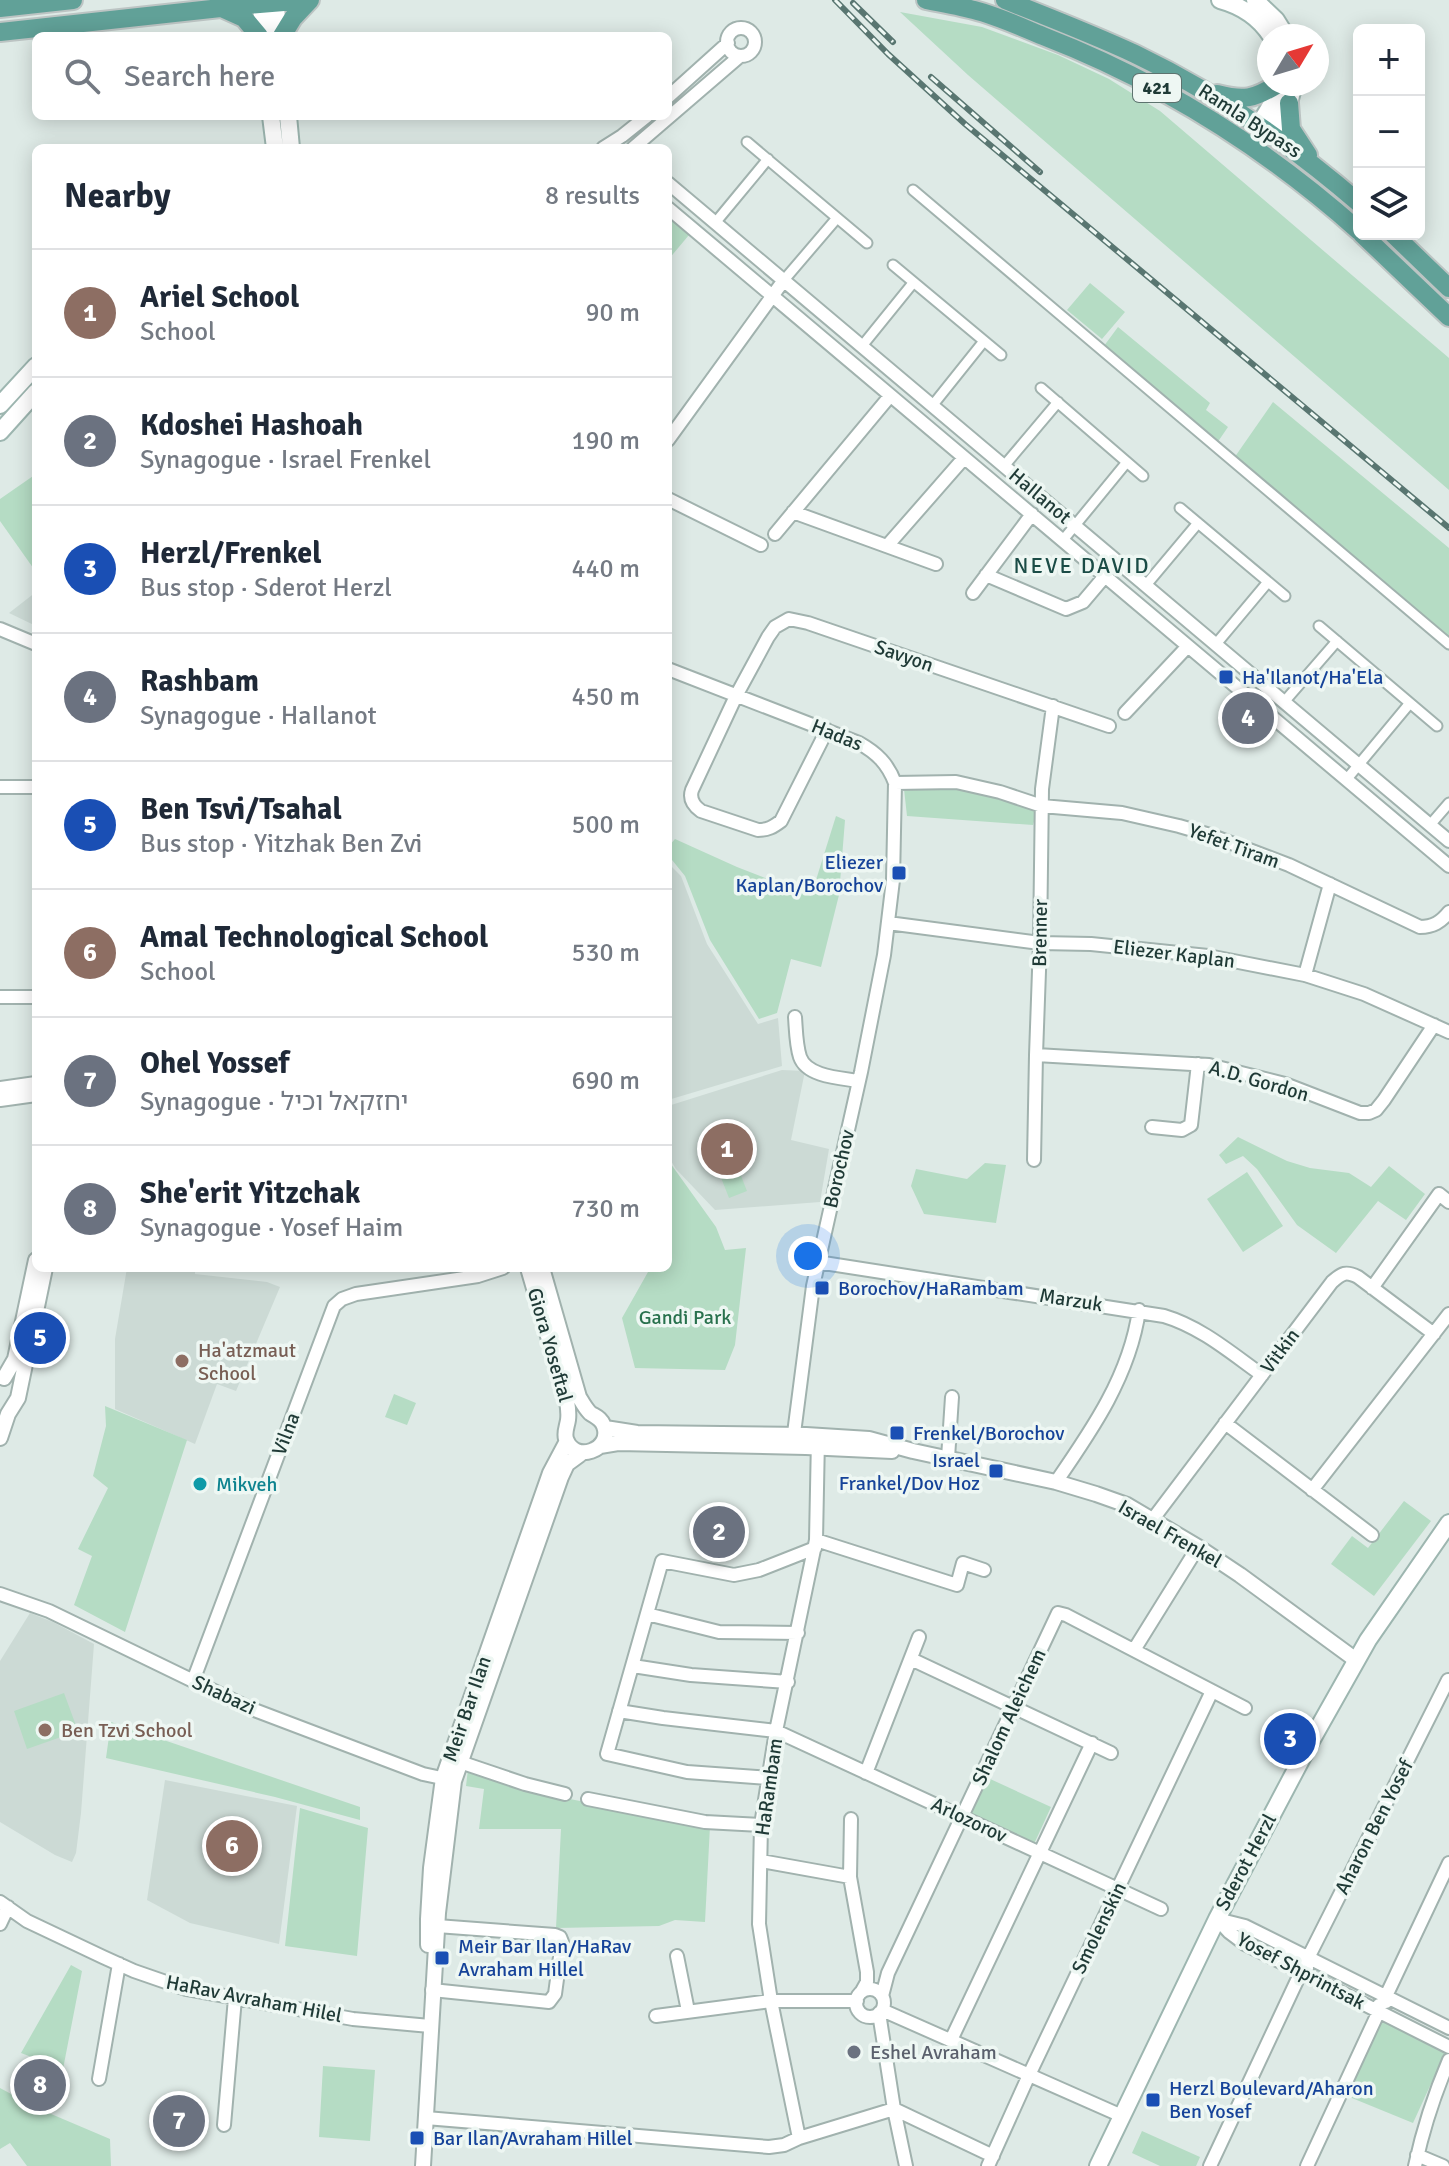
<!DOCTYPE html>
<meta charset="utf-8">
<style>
body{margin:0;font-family:Signika,"Noto Sans Hebrew",sans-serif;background:#f6f6f7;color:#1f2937}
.controls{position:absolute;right:24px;top:24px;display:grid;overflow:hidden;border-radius:12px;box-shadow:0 4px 20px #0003}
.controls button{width:72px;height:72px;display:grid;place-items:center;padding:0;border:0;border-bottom:2px solid #e0e1e3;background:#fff;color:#1f2937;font:40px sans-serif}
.compass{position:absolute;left:1257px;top:24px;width:72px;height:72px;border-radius:50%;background:#fff;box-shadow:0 4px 20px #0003;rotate:52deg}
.you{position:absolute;left:808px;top:1256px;width:28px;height:28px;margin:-20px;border:6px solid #fff;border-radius:50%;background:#1a73e8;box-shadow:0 0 0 12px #1a73e833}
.badge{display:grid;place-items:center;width:52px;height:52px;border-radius:50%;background:#805642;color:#fff;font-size:26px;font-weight:700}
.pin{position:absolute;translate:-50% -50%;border:4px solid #fff;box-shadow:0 2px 8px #0006}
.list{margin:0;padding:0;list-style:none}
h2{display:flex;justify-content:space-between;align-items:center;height:104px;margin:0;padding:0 32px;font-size:34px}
h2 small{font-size:26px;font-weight:400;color:#747a83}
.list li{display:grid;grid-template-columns:52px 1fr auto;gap:24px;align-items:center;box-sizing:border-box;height:128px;padding:0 32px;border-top:2px solid #e0e1e3}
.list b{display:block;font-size:30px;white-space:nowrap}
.list p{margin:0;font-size:26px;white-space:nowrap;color:#747a83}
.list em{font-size:26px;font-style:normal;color:#747a83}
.icon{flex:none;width:44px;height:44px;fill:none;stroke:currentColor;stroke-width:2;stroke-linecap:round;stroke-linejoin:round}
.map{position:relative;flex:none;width:1449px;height:2166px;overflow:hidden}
.search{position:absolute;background:#fff;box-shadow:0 4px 20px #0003;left:32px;top:32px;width:640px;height:88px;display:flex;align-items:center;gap:20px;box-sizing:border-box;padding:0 28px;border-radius:12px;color:#747a83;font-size:30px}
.panel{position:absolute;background:#fff;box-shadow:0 4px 20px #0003;left:32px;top:144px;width:640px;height:1128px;border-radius:12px}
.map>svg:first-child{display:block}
.built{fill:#ccdad5}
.green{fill:#b5dcc4}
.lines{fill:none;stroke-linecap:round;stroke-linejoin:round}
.pedestrian-casing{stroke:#a1b2ae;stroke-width:13}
.minor-casing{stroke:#a1b2ae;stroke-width:16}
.tertiary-casing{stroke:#a1b2ae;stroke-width:18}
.secondary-casing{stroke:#9db6b0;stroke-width:20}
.primary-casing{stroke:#bcc4c3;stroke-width:22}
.pedestrian{stroke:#fff;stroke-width:9}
.minor{stroke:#fff;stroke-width:12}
.tertiary{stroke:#fff;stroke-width:14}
.secondary{stroke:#fff;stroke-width:16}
.primary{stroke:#61a198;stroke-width:18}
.rail-casing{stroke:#597671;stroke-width:6}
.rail{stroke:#eef7f3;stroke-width:3;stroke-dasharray:9;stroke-linecap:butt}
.transit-dot{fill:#1a4fb4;stroke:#eef7f3;stroke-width:3}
.education-dot{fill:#8d6e63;stroke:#eef7f3;stroke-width:3}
.culture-dot{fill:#0f9aa8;stroke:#eef7f3;stroke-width:3}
.worship-dot{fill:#6b7280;stroke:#eef7f3;stroke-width:3}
.labels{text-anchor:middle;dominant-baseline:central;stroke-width:7;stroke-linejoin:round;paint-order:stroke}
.shield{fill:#eef7f3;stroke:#5d736f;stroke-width:2}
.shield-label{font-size:18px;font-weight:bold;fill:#1f3a36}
.street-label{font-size:20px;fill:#1f3a36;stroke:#eef7f3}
.transit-label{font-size:20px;fill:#164399;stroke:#eef7f3;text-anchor:start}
.park-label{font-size:20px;fill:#28714d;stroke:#eef7f3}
.education-label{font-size:20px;fill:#785e54;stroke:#eef7f3;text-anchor:start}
.culture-label{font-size:20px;fill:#0d838f;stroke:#eef7f3;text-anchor:start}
.worship-label{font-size:20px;fill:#5b616d;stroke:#eef7f3;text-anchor:start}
.neighbourhood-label{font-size:22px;letter-spacing:2px;fill:#1b4c46;stroke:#eef7f3}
</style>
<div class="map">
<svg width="1449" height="2166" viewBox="0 0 1449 2166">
<rect width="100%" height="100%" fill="#deeae6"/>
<!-- built -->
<path class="built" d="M36,592V626L9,613Z
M668,863L681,876L707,944L758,1024L778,1018L782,1066L668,1100Z
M782,1070L805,1071L791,1140L829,1149L820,1202L715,1210L676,1169L668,1156V1106Z
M127,1268H195V1274L267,1282L280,1287L236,1391L217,1384L195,1444L115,1409V1339Z
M30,1613L53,1622L94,1644L81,1813L76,1853L72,1862L55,1855L0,1822V1661Z
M165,1780L297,1806L279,1944L190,1923L147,1900Z"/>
<!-- green -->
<path class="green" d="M900,12L982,27L1058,55L1109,79L1160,111L1449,358V490L968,75Z
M668,217L689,235L668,260Z
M1090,283L1125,312L1102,339L1067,310Z
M1118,327L1210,403L1206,410L1228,427L1215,446L1101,350Z
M1273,402L1449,548V651L1232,461Z
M36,474V572L0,521V499Z
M950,787L973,790L1037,811L1033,825L907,816L904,789Z
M836,816L845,820L839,895L821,967L791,959L777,1013L759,1019L710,940L685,876L668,855V847L675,839L737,867L811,896Z
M1238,1137L1287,1161L1310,1168L1349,1173L1371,1187L1389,1166L1425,1194L1406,1220L1378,1201L1336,1253L1297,1225L1257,1169L1243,1156L1226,1164L1219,1155Z
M734,1158L747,1191L729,1198L716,1165Z
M668,1160L716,1227L725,1250L746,1248L735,1345L725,1370L635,1368L622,1318L648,1272L643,1268H668Z
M985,1163L1006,1165L996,1223L924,1214L911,1186L916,1169L967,1179Z
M1247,1172L1283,1226L1243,1252L1207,1199Z
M394,1394L416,1403L407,1425L385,1417Z
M105,1406L187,1440L125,1632L74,1605L92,1556L78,1549L108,1488L93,1476L106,1426Z
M1404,1501L1431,1521L1374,1596L1331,1564L1352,1536L1368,1548Z
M64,1693L78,1731L27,1749L14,1711Z
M111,1722L360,1807V1820L275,1797L106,1758Z
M468,1769L554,1796L710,1826L705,1922L675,1920L659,1926L556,1928L561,1829H479L484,1789L466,1786Z
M988,1778L1051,1807L1034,1844L971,1815Z
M300,1808L368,1828L357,1956L285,1946Z
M71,1965L82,1971L63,2069L21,2053Z
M1383,2019L1446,2051L1413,2123L1347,2096Z
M323,2066L375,2070L370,2141L319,2137Z
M0,2088L37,2108L110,2139L111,2166H27L10,2143L0,2149Z
M1142,2131L1200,2157L1196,2166H1160L1132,2153Z"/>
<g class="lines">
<defs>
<path id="pedestrian" d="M747,142L867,243
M913,190L1449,644
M715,223L768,159
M893,265L1001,355
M784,280L837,218
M862,346L913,283
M1041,388L1143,476
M932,406L984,341
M1004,466L1058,402
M1180,508L1285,596
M1063,540L1127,462
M1146,585L1198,523
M1319,626L1437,726
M1216,644L1268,582
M1284,702L1337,641
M1346,780L1410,703
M1430,825L1449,803"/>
<path id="minor" d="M727 42a14 14 0 1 1 28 0a14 14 0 1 1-28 0Z
M668,97L728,43
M603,148L622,136L647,116
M633,148L740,56
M668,183L1449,841
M668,208L1449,866
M668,440L784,280
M668,499L761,545
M793,512L936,564
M775,534L890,396
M887,546L964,458
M986,575L1066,609L1083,602L1105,576
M973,593L1032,514
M0,629L36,644
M668,669L859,743C877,753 888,764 895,783L893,880L884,955L861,1072L813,1286L793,1441
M1125,713L1188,646
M827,730L781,821C773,827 768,830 758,830L701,811C694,806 689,799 692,790L736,696L768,637L775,627L789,619L808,623L1109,726
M895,783L956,782L1000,792L1042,806L1122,813L1179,826L1210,835L1289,865L1420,927C1433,927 1441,922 1449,912
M0,787H36
M888,923L1040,943L1091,944L1208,956L1305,975L1364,994L1449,1032
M1305,975L1330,884
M0,997H36
M795,1017C796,1030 796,1045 800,1057C807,1077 841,1078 859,1081
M1036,1055L1209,1065L1285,1084L1360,1113H1369L1376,1110L1384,1100L1434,1025
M1152,1127L1182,1130L1191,1125L1198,1064
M1034,1160L1036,1055L1040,943L1042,789L1053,706
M817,1262L1164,1316C1201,1327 1231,1353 1262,1375
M1372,1288L1439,1194L1449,1202
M1225,1423L1372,1535
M948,1458L952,1397
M1056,1482C1092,1430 1130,1375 1139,1310
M1312,1490L1449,1314
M1153,1519L1332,1282C1342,1273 1346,1271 1358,1277L1434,1334
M816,1540L957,1585L963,1563L984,1570
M0,1594L49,1611L249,1708L423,1774L451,1780
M647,1614L719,1632L798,1633
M1134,1650L1198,1547
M911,1659L1111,1753
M633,1666L691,1675L788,1682
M193,1681L334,1306L342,1299L356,1294L478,1276L503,1268
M619,1711L663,1718L776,1731L1161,1909
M460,1762L525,1784L565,1794
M866,1773L919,1637
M769,1778L687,1772L607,1754L662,1561L734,1575L759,1570L815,1548
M588,1799L705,1822L761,1825
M851,1819L850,1877L867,1972V1982L862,1991
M761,1861L850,1877
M0,1902L27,1921L103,1957L134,1971L186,1989L353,2019L430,2026
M1217,1919L1229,1932L1245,1944L1449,2047
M1217,1919L1245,1926L1449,2028
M0,1924L8,1907
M677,1956L688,2011
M1294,1969L1308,1958L1448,1680
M856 2003a14 14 0 1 1 28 0a14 14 0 1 1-28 0Z
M432,1990L549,2002L555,1994L562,1942L560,1937L555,1935L437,1926
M882,1996L888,1973L1058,1613L1066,1615L1245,1708
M1386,2002V1996L1449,1863
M882,2010L1122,2116
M879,2013L894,2109L906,2166
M656,2016L771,2001H857
M951,2040L1092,1743
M99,2079L119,1964
M426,2118L769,2147L784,2145L799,2138L894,2109L993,2156
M224,2125L235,1998
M799,2138L771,2001L759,1924L761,1825L776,1731L816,1540L818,1438
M1417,2155L1443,2166
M988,2166L1029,2075L1212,1691
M1210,2166L1301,1972L1307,1968
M1307,2166L1379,2011V2005
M1415,2166C1423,2129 1434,2095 1449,2060"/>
<path id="tertiary" d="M0,1089L36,1084
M0,1099L36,1094
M528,1268L567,1401C568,1407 569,1413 568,1420C567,1427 564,1432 566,1439C574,1464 613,1450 604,1426C601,1418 596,1417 590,1413C585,1408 582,1402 579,1397L542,1268
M4,1378L15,1359L36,1260
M605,1428L637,1433L806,1435L869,1439L913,1451L1056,1482L1096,1494L1127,1505L1198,1547L1240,1575L1356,1660
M0,1438L8,1414L18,1398L45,1268
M600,1446L618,1443L806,1447L892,1451
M428,1945V1919L431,1868L443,1778L550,1473L567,1441
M423,2166L438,1913L454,1781L561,1477L567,1464L582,1453"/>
<path id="secondary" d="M261,0L263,36
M275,0L279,36
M1220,0C1242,6 1259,17 1271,36
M1255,0L1276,20L1286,36
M271,116L275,148
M288,116L291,148
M1259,125L1274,100L1279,84
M1271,133L1289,103L1294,84
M0,405L36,366
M0,432L36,392
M1098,2166L1217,1919L1311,1741L1368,1640L1449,1523"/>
<path id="primary" d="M926,0C942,3 959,6 974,10C998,16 1021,27 1043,36C1159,81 1266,148 1359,231
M1005,0C1048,17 1092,34 1135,54C1216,93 1291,144 1359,203
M0,8L73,0
M224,9L244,18L259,36
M0,32L248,5L308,0
M282,36L293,18L310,0
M1217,94C1244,101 1254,99 1278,84
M1289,103L1291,129L1308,155
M1362,234L1449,317
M1393,234L1449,288"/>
</defs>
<!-- pedestrian casing -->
<use href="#pedestrian" class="pedestrian-casing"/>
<!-- minor casing -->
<use href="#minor" class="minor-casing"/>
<!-- tertiary casing -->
<use href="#tertiary" class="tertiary-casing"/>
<!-- secondary casing -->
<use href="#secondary" class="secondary-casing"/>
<!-- primary casing -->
<use href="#primary" class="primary-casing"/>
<!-- pedestrian -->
<use href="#pedestrian" class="pedestrian"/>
<!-- minor -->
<use href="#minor" class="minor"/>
<!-- tertiary -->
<use href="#tertiary" class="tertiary"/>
<!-- secondary -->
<use href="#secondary" class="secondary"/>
<!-- primary -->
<use href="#primary" class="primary"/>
<defs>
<path id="rail" d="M835,0L888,54L965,124L1449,528
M853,3L893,42
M931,77L1040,172"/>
</defs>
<!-- rail casing -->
<use href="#rail" class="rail-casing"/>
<!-- rail -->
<use href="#rail" class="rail"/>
</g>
<!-- markers -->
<g class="transit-dot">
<rect x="1218" y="669" width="16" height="16" rx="4"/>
<rect x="891" y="865" width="16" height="16" rx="4"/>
<rect x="814" y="1280" width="16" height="16" rx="4"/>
<rect x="889" y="1425" width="16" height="16" rx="4"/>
<rect x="988" y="1463" width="16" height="16" rx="4"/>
<rect x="434" y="1950" width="16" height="16" rx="4"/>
<rect x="1145" y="2092" width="16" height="16" rx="4"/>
<rect x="409" y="2130" width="16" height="16" rx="4"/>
</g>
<g class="education-dot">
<circle cx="182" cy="1361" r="8"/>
<circle cx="45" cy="1730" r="8"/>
</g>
<circle class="culture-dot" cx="200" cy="1484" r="8"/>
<circle class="worship-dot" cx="854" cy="2052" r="8"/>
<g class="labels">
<!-- shield labels -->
<rect class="shield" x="1133" y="74" width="48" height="28" rx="6"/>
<g class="shield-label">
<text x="1157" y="88">421</text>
</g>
<!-- street labels -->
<g class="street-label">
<text transform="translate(1250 121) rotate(33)">Ramla Bypass</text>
<text transform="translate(1040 496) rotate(40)">HaIlanot</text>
<text transform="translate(904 656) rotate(19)">Savyon</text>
<text transform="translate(837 735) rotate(22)">Hadas</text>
<text transform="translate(1234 846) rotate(20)">Yefet Tiram</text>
<text transform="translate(1040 933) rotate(-89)">Brenner</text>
<text transform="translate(1174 954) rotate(7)">Eliezer Kaplan</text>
<text transform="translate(1259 1081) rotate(16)">A.D. Gordon</text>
<text transform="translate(839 1169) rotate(-77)">Borochov</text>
<text transform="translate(1071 1300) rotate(9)">Marzuk</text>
<text transform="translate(550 1345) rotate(74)">Giora Yoseftal</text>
<text transform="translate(1280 1351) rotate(-53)">Vitkin</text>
<text transform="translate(286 1434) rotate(-69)">Vilna</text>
<text transform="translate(1170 1534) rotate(30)">Israel Frenkel</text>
<text transform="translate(224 1695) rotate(25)">Shabazi</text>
<text transform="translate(467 1709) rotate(-71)">Meir Bar Ilan</text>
<text transform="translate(1009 1717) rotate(-65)">Shalom Aleichem</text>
<text transform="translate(769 1787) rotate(-82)">HaRambam</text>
<text transform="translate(969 1820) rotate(25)">Arlozorov</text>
<text transform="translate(1374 1827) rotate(-63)">Aharon Ben Yosef</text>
<text transform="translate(1246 1862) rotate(-62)">Sderot Herzl</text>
<text transform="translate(1099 1928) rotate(-64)">Smolenskin</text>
<text transform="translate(1301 1971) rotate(28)">Yosef Shprintsak</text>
<text transform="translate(254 1999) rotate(11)">HaRav Avraham Hilel</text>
</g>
<!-- transit labels -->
<g class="transit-label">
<text x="1242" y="677">Ha'Ilanot/Ha'Ela</text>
<text x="883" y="862" text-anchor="end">Eliezer<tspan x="883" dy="23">Kaplan/Borochov</tspan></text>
<text x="838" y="1288">Borochov/HaRambam</text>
<text x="913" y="1433">Frenkel/Borochov</text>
<text x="980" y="1460" text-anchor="end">Israel<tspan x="980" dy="23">Frankel/Dov Hoz</tspan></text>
<text x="458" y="1946">Meir Bar Ilan/HaRav<tspan x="458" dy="23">Avraham Hillel</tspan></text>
<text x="1169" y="2088">Herzl Boulevard/Aharon<tspan x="1169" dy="23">Ben Yosef</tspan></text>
<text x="433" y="2138">Bar Ilan/Avraham Hillel</text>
</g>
<!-- park labels -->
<g class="park-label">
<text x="685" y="1317">Gandi Park</text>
</g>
<!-- education labels -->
<g class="education-label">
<text x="198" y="1350">Ha'atzmaut<tspan x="198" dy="23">School</tspan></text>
<text x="61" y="1730">Ben Tzvi School</text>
</g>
<!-- culture labels -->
<g class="culture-label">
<text x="216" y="1484">Mikveh</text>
</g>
<!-- worship labels -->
<g class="worship-label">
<text x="870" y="2052">Eshel Avraham</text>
</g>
<!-- neighbourhood labels -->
<g class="neighbourhood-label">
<text x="1082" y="565">NEVE DAVID</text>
</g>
</g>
</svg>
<div class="controls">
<button>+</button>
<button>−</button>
<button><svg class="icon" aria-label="layers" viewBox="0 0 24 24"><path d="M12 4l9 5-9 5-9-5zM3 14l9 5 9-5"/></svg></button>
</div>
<svg class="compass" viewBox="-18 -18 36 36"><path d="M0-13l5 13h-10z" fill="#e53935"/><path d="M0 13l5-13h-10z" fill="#747a83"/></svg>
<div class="you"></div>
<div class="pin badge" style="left:727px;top:1149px;background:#8d6e63">1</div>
<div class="pin badge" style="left:719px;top:1532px;background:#6b7280">2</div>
<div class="pin badge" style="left:1290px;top:1739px;background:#1a4fb4">3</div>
<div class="pin badge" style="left:1248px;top:718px;background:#6b7280">4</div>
<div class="pin badge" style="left:40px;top:1338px;background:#1a4fb4">5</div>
<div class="pin badge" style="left:232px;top:1846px;background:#8d6e63">6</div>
<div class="pin badge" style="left:179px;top:2121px;background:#6b7280">7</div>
<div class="pin badge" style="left:40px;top:2085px;background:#6b7280">8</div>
<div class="search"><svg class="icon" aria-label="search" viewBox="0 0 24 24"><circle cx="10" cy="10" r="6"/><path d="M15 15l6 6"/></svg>Search here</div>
<section class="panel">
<h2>Nearby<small>8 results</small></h2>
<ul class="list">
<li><span class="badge" style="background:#8d6e63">1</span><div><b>Ariel School</b><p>School</p></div><em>90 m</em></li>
<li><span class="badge" style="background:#6b7280">2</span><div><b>Kdoshei Hashoah</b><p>Synagogue · Israel Frenkel</p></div><em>190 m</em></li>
<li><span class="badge" style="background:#1a4fb4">3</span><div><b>Herzl/Frenkel</b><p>Bus stop · Sderot Herzl</p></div><em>440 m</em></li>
<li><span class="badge" style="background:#6b7280">4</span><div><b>Rashbam</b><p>Synagogue · HaIlanot</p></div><em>450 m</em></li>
<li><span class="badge" style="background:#1a4fb4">5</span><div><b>Ben Tsvi/Tsahal</b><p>Bus stop · Yitzhak Ben Zvi</p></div><em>500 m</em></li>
<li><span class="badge" style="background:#8d6e63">6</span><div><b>Amal Technological School</b><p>School</p></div><em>530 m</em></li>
<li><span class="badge" style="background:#6b7280">7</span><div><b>Ohel Yossef</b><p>Synagogue · יחזקאל וכיל</p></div><em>690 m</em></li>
<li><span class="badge" style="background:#6b7280">8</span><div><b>She'erit Yitzchak</b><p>Synagogue · Yosef Haim</p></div><em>730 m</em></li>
</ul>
</section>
</div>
